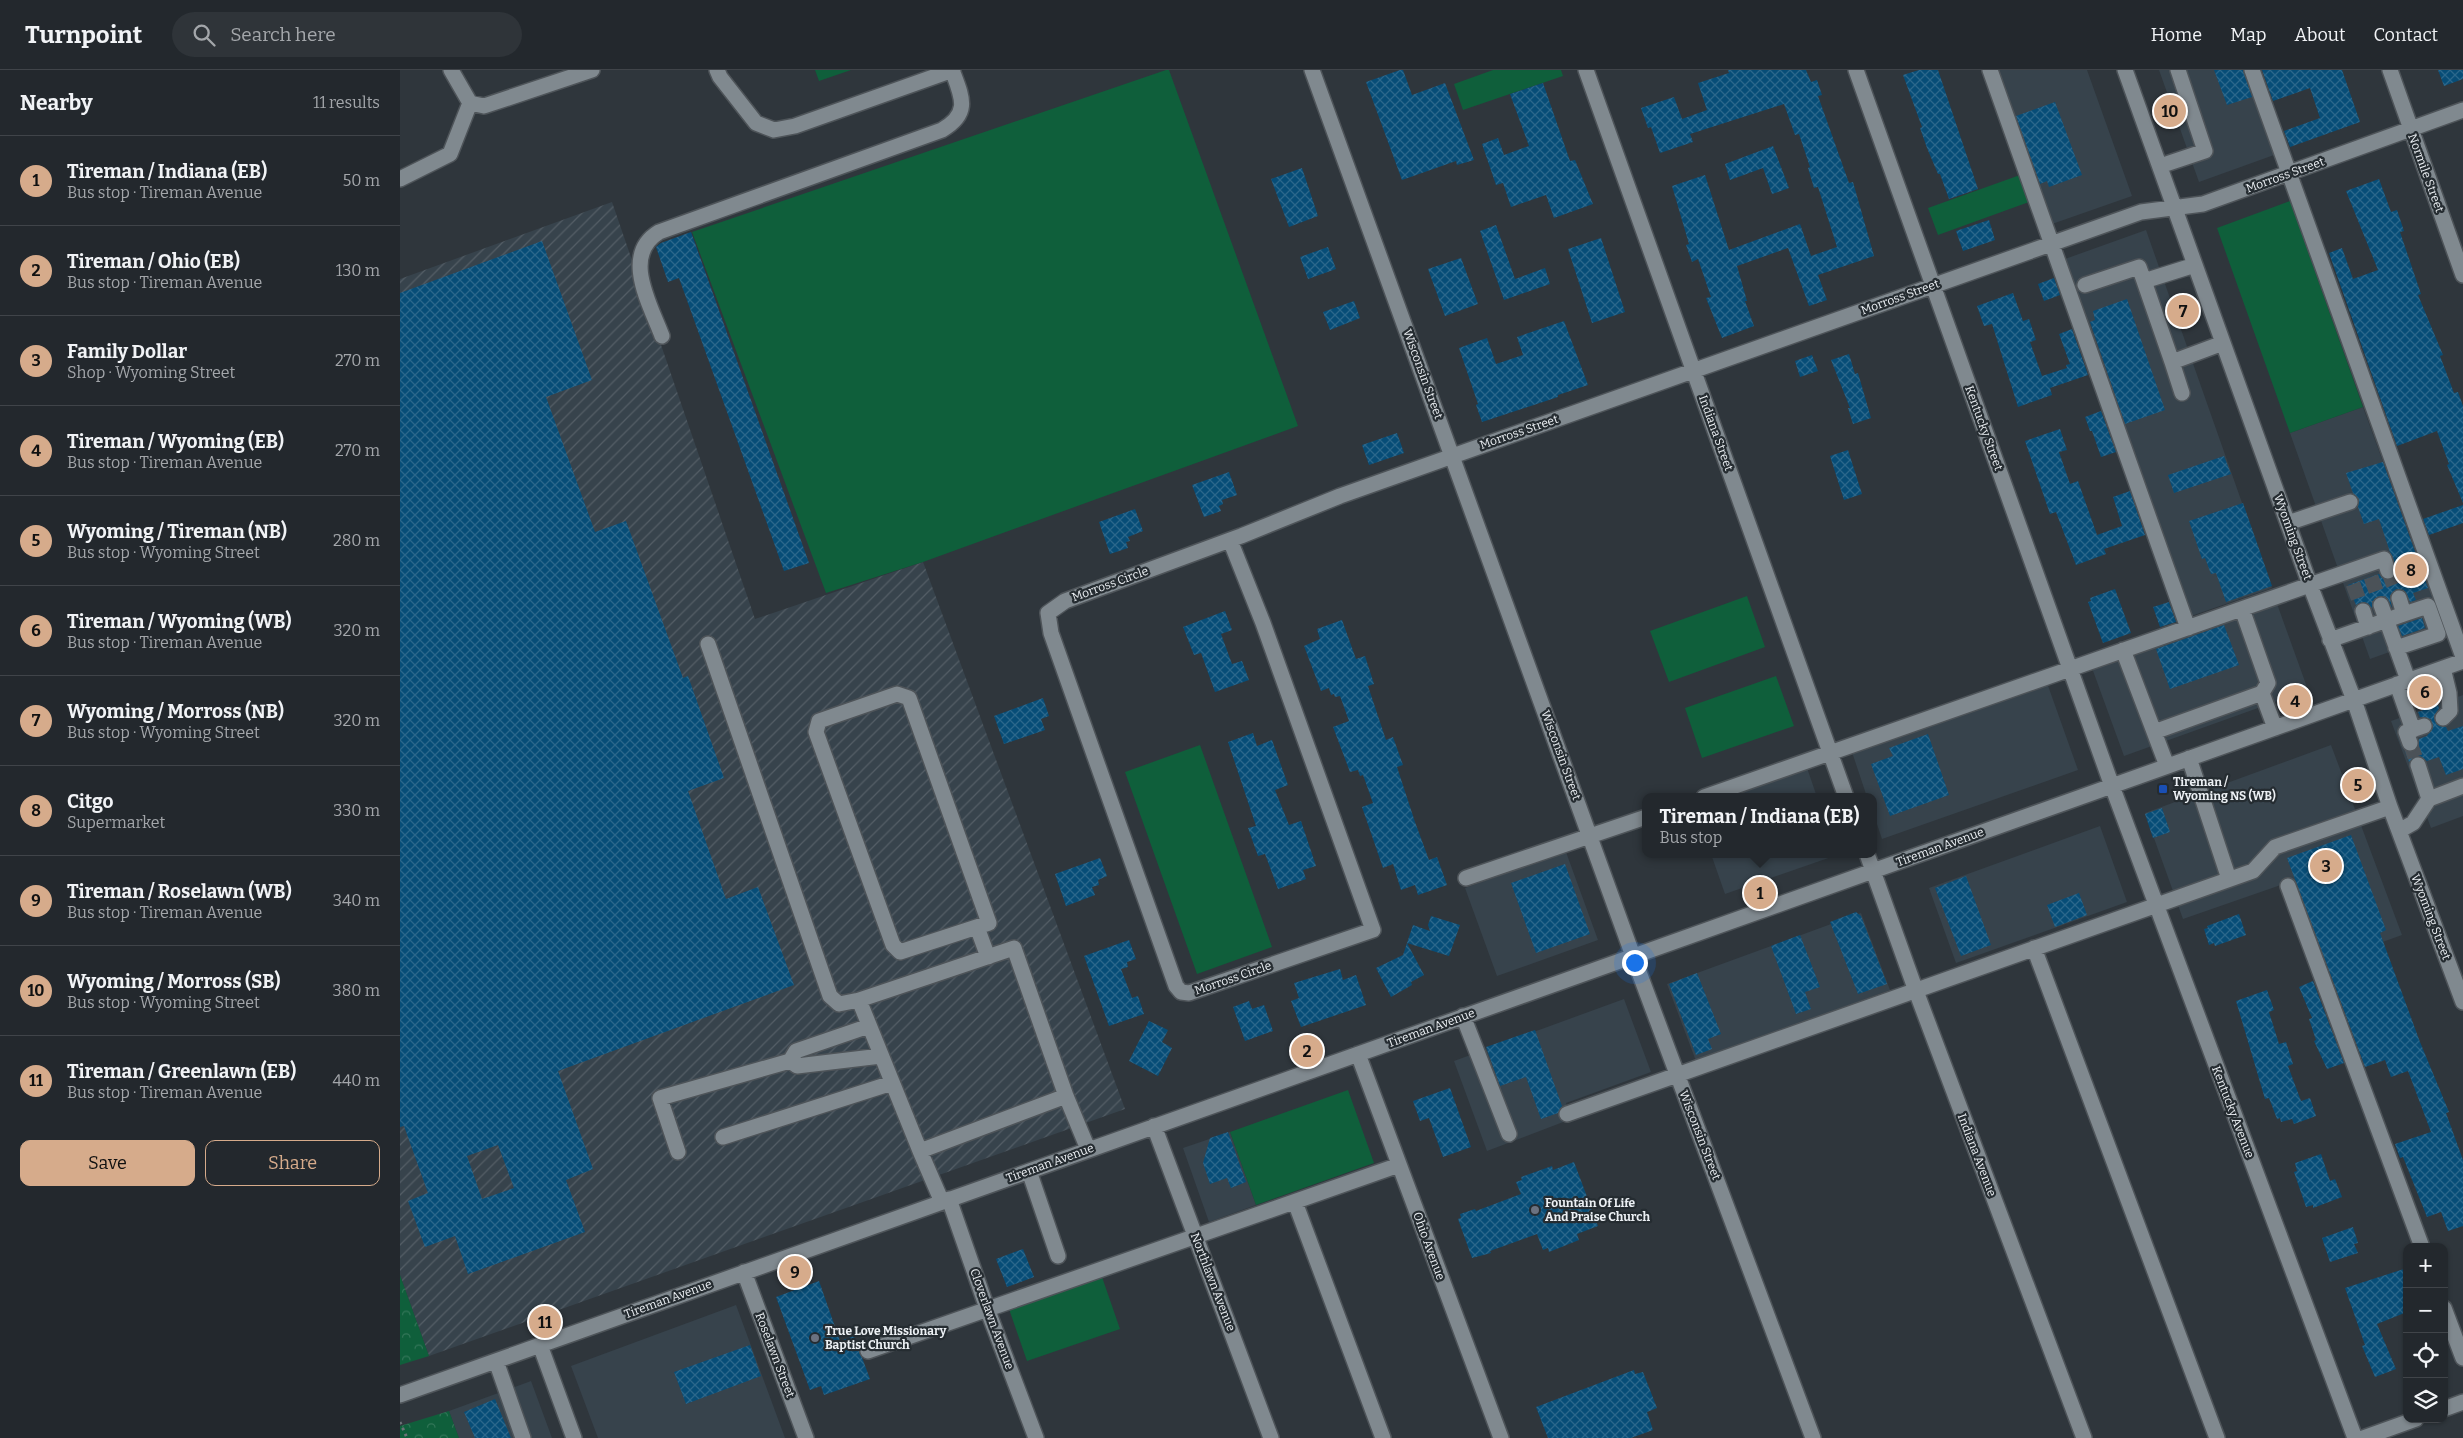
<!DOCTYPE html>
<meta charset="utf-8">
<style>
body{margin:0;font-family:Bitter,serif;background:#2f3439;color:#f1f3f6}
.controls{position:absolute;right:15px;bottom:15px;display:grid;overflow:hidden;border-radius:10px;box-shadow:0 1px 4px #0004}
.controls button{width:45px;height:45px;display:grid;place-items:center;padding:0;border:0;border-bottom:1px solid #404449;background:#23282d;color:#f1f3f6;font:25px sans-serif}
.you{position:absolute;left:1234px;top:892px;width:18px;height:18px;margin:-12px;border:4px solid #fff;border-radius:50%;background:#1a73e8;box-shadow:0 0 0 8px #1a73e833}
.badge{display:grid;place-items:center;width:32px;height:32px;border-radius:50%;background:#d6ab8b;color:#111;font-size:16px;font-weight:700}
.pin{position:absolute;translate:-50% -50%;border:2px solid #fff;box-shadow:0 1px 5px #0006}
.popup{position:absolute;left:1242px;top:723px;width:235px;height:65px;box-sizing:border-box;display:grid;place-content:center;border-radius:10px;background:#23282d;filter:drop-shadow(0 1px 4px #0005);font-size:16px;white-space:nowrap;color:#a3a6aa}
.popup b{font-size:19px;color:#f1f3f6}
.popup::after{content:'';position:absolute;left:50%;top:100%;margin-left:-10px;border:10px solid transparent;border-top-color:#23282d}
.list{margin:0;padding:0;list-style:none}
h2{display:flex;justify-content:space-between;align-items:center;height:65px;margin:0;padding:0 20px;font-size:21px}
h2 small{font-size:16px;font-weight:400;color:#a3a6aa}
.list li{display:grid;grid-template-columns:32px 1fr auto;gap:15px;align-items:center;box-sizing:border-box;height:90px;padding:0 20px;border-top:1px solid #404449}
.list b{display:block;font-size:19px;white-space:nowrap}
.list p{margin:0;font-size:16px;white-space:nowrap;color:#a3a6aa}
.list em{font-size:16px;font-style:normal;color:#a3a6aa}
.actions{display:flex;gap:10px;padding:15px 20px}
.actions a{flex:1;padding:11px 0;border:1px solid #d6ab8b;border-radius:10px;text-align:center;font-size:18px;color:#d6ab8b}
.actions .main{background:#d6ab8b;color:#111}
.icon{flex:none;width:28px;height:28px;fill:none;stroke:currentColor;stroke-width:2;stroke-linecap:round;stroke-linejoin:round}
.map{position:relative;flex:none;width:2063px;height:1368px;overflow:hidden}
header{display:flex;align-items:center;gap:30px;box-sizing:border-box;height:70px;padding:0 25px;background:#23282d;border-bottom:1px solid #404449}
header strong{font-size:24px}
nav{display:flex;gap:28px;margin-inline-start:auto;font-size:18px}
.search{width:350px;height:45px;background:#2f3439;display:flex;align-items:center;gap:12px;box-sizing:border-box;padding:0 18px;border-radius:28px;color:#a3a6aa;font-size:19px}
main{display:flex}
aside{flex:1;background:#23282d}
.map>svg:first-child{display:block}
.built{fill:#37434c}
.industrial{fill:url(#industrial-furrows)}
.green{fill:#0f5f3b}
.forest{fill:url(#forest-crowns)}
.building{fill:url(#building-cross-hatch);fill-rule:evenodd}
.lines{fill:none;stroke-linecap:round;stroke-linejoin:round}
.minor-tunnel{stroke:#4b5258;stroke-width:15;stroke-dasharray:15 8;stroke-linecap:butt}
.minor-casing{stroke:#4e5459;stroke-width:18}
.path{stroke:#6c7277;stroke-width:3;stroke-dasharray:2.5 4;stroke-linecap:butt}
.minor{stroke:#80898f;stroke-width:15}
.transit-dot{fill:#1a4fb4;stroke:#252c31;stroke-width:2}
.worship-dot{fill:#6b7280;stroke:#252c31;stroke-width:2}
.labels{text-anchor:middle;dominant-baseline:central;stroke-width:4.5;stroke-linejoin:round;paint-order:stroke}
.street-label{font-size:12px;fill:#ecf0f4;stroke:#252c31}
.poi-label{font-size:12px;font-weight:bold;fill:#ecf0f4;stroke:#252c31;text-anchor:start}
</style>
<header>
<strong>Turnpoint</strong>
<div class="search"><svg class="icon" aria-label="search" viewBox="0 0 24 24"><circle cx="10" cy="10" r="6"/><path d="M15 15l6 6"/></svg>Search here</div>
<nav><a>Home</a><a>Map</a><a>About</a><a>Contact</a></nav>
</header>
<main>
<aside>
<h2>Nearby<small>11 results</small></h2>
<ul class="list">
<li><span class="badge">1</span><div><b>Tireman / Indiana (EB)</b><p>Bus stop · Tireman Avenue</p></div><em>50 m</em></li>
<li><span class="badge">2</span><div><b>Tireman / Ohio (EB)</b><p>Bus stop · Tireman Avenue</p></div><em>130 m</em></li>
<li><span class="badge">3</span><div><b>Family Dollar</b><p>Shop · Wyoming Street</p></div><em>270 m</em></li>
<li><span class="badge">4</span><div><b>Tireman / Wyoming (EB)</b><p>Bus stop · Tireman Avenue</p></div><em>270 m</em></li>
<li><span class="badge">5</span><div><b>Wyoming / Tireman (NB)</b><p>Bus stop · Wyoming Street</p></div><em>280 m</em></li>
<li><span class="badge">6</span><div><b>Tireman / Wyoming (WB)</b><p>Bus stop · Tireman Avenue</p></div><em>320 m</em></li>
<li><span class="badge">7</span><div><b>Wyoming / Morross (NB)</b><p>Bus stop · Wyoming Street</p></div><em>320 m</em></li>
<li><span class="badge">8</span><div><b>Citgo</b><p>Supermarket</p></div><em>330 m</em></li>
<li><span class="badge">9</span><div><b>Tireman / Roselawn (WB)</b><p>Bus stop · Tireman Avenue</p></div><em>340 m</em></li>
<li><span class="badge">10</span><div><b>Wyoming / Morross (SB)</b><p>Bus stop · Wyoming Street</p></div><em>380 m</em></li>
<li><span class="badge">11</span><div><b>Tireman / Greenlawn (EB)</b><p>Bus stop · Tireman Avenue</p></div><em>440 m</em></li>
</ul>
<div class="actions"><a class="main">Save</a><a>Share</a></div>
</aside>
<div class="map">
<svg width="2063" height="1368" viewBox="0 0 2063 1368">
<defs>
<pattern id="industrial-furrows" width="10" height="10" patternUnits="userSpaceOnUse" patternTransform="scale(1.25)"><rect width="10" height="10" fill="#37434c"/><path d="M-1 1l2-2M0 10L10 0M9 11l2-2" fill="none" stroke="#545e66"/></pattern>
<pattern id="forest-crowns" width="20" height="18" patternUnits="userSpaceOnUse" patternTransform="scale(1.25)"><rect width="20" height="18" fill="#0f5f3b"/><path d="M2 6a3 3 0 1 1 6 0M12 15a3 3 0 1 1 6 0" fill="none" stroke="#327658"/></pattern>
<pattern id="building-cross-hatch" width="8" height="8" patternUnits="userSpaceOnUse" patternTransform="scale(1.25)"><rect width="8" height="8" fill="#074d77"/><path d="M0 0l8 8M0 8l8-8" fill="none" stroke="#2b678b"/></pattern>
</defs>
<rect width="100%" height="100%" fill="#2f363c"/>
<!-- built -->
<path class="built" d="M1598,0H1687L1732,126L1652,154Z
M1759,0H1844L1874,85L1799,112Z
M1746,160L1872,518L1791,546L1665,189Z
M1963,337L2045,562L1970,589L1890,363Z
M1876,531L1908,620L1724,686L1692,598Z
M1646,610L1678,700L1482,769L1474,745V727H1467L1451,679Z
M2063,625V746L2031,758L1991,651Z
M1931,675L2002,865L1924,893L1892,811L1783,849L1745,743Z
M1406,695L1417,727H1316Z
M1700,756L1727,832L1556,893L1529,818Z
M1166,782L1198,870L1097,906L1065,818Z
M1311,784H1437V785L1325,824Z
M1461,843L1490,920L1296,991L1267,914Z
M1224,929L1251,1002L1166,1033L1171,1049L1087,1081L1054,991Z
M830,1062L856,1135L809,1152L783,1078Z
M336,1235L385,1368H198L171,1296Z
M131,1311L152,1368H59L49,1341Z"/>
<!-- industrial -->
<path class="industrial" d="M212,132L355,549L523,492L725,1039L29,1286L0,1205V209Z"/>
<!-- green -->
<path class="green" d="M415,0H451L419,11Z
M766,0H769L898,356L523,492L426,523L292,162Z
M1093,0H1161L1163,6L1063,40L1054,14Z
M1620,105L1629,132L1538,165L1528,138Z
M1890,131L1963,337L1890,363L1817,158Z
M1347,526L1365,577L1269,612L1250,561Z
M1376,606L1394,656L1302,688L1285,638Z
M800,675L872,877L797,904L725,702Z
M948,1020L974,1093L856,1135L830,1062Z
M702,1207L720,1259L627,1291L609,1239Z"/>
<!-- forest -->
<path class="forest" d="M0,1205L29,1286L0,1295Z
M49,1341L59,1368H0V1356Z"/>
<!-- building -->
<path class="building" d="M1000,0H1003L1012,25L1045,13L1074,90L1057,95L1056,91L1002,110L966,12Z
M1328,0H1406L1411,12L1417,10L1422,25L1418,26L1449,113L1453,112L1474,186L1418,205L1427,230L1409,236L1388,178L1337,196L1347,231H1345L1354,256L1322,268L1306,228L1311,227L1298,189L1292,192L1286,175L1289,174L1272,116L1305,105L1329,180L1400,154L1411,186L1437,177L1418,117L1414,118L1408,98L1410,97L1399,64L1395,65L1384,34L1290,64L1293,72L1260,83L1251,57L1248,58L1241,38L1274,27L1282,49L1307,40L1298,13L1329,3Z
M1519,0H1538L1578,119L1549,129L1540,104H1538L1527,78L1520,58L1522,57L1503,5Z
M1814,0H1843L1852,27L1827,35Z
M1862,0H1942L1960,52L1890,77L1884,61L1920,48L1910,18L1873,31Z
M2038,0H2063V9L2044,16Z
M1143,13L1170,91L1175,90L1193,134L1154,148L1146,125L1111,137L1103,113L1096,115L1082,74L1098,68L1104,85L1129,76L1110,24Z
M1655,32L1682,105L1649,117L1647,111L1640,114L1616,46Z
M1373,76L1389,118L1372,124L1363,98L1330,110L1325,94Z
M902,98L918,146L889,157L871,109Z
M1979,109L1991,142L1997,140L2004,161L2000,162L2021,224L2018,225L2043,285L2040,286L2054,323L2058,322L2063,336V433L2047,395L2049,394L2037,361L1997,376L1929,183L1942,178L1953,209L1978,200L1946,121Z
M1589,150L1595,170L1563,181L1556,161Z
M1096,155L1115,209L1145,198L1150,214L1104,230L1080,161Z
M291,162L409,493L384,501L279,208L268,212L256,177L261,173Z
M1201,168L1225,242L1192,253L1168,179Z
M142,171L192,310L146,327L195,462L226,451L283,608L288,606L324,708L288,721L326,829L358,817L394,915L158,1001L193,1099L166,1110L185,1162L68,1204L55,1166L25,1177L8,1131L28,1123L4,1056L0,1057V223ZM98,1075L114,1118L82,1129L67,1086Z
M928,177L936,199L908,209L900,187Z
M1061,188L1078,234L1045,246L1028,199Z
M1654,208L1660,225L1644,231L1638,214Z
M1613,223L1623,251L1629,249L1636,270L1630,272L1642,306L1667,298L1666,295L1670,294L1659,264L1672,259L1688,305L1650,318L1652,325L1618,337L1592,254L1584,256L1577,236Z
M1727,229L1765,340L1725,354L1690,252L1695,250L1693,241Z
M954,231L960,248L930,260L923,242Z
M1164,251L1188,315L1158,325V327L1082,352L1076,335L1078,334L1059,278L1087,268L1096,294L1123,285L1117,267Z
M1449,284L1455,304L1458,303L1471,348L1453,354L1448,338H1450L1431,290Z
M1412,285L1418,301L1400,307L1395,291Z
M1701,341L1716,382L1701,387L1692,361H1690L1685,347Z
M1660,359L1667,380L1659,382L1670,414L1678,411L1697,465L1722,456L1713,427L1730,421L1745,465L1704,479L1706,484L1676,495L1656,442L1650,444L1625,371Z
M997,363L1004,383L969,395L962,375Z
M1448,380L1462,424L1444,430L1430,386Z
M1824,386L1831,404L1774,423L1768,405Z
M1983,392L2028,518L2013,523L2016,530L2010,532L2005,521L1996,519L1990,526L1992,538L1987,528L1982,526L1974,529L1972,538L1965,532L1956,535L1948,515L1979,504L1982,508L1990,510L1997,503L1979,449L1964,454L1958,437L1959,429L1953,423L1946,403Z
M829,402L837,425L822,430L823,434L819,436L821,441L804,447L792,415Z
M1843,433L1872,516L1826,532L1816,503L1811,504L1805,488L1802,489L1789,451Z
M2063,435V453L2029,465L2023,449Z
M735,439L743,461L728,467L730,471L726,472L728,478L710,484L699,452Z
M1715,519L1731,563L1703,573L1688,532L1691,531L1690,528Z
M1769,532L1776,552L1760,557L1753,537Z
M825,541L832,560L821,564L832,594L842,591L849,610L815,622L801,583L794,585L783,557Z
M2022,548L2025,558L2002,566L1998,556Z
M942,550L956,589L965,586L974,614L968,616L986,670L993,667L1003,695L997,697L1015,752L1029,790L1037,787L1047,815L1018,825L1015,815L1001,820L993,794L983,798L962,737L973,733L963,705L960,706L958,700L950,702L933,657L949,651L940,626L935,627L934,624L931,625L929,618L921,621L904,576L920,569L917,559Z
M1824,555L1839,595L1770,619L1756,579Z
M643,628L649,646L641,649L645,660L604,674L594,646Z
M2038,635L2039,638L2034,646L2037,655L2046,657L2048,661L2063,656V699L2046,705L2039,687L2027,691L2020,686H2016L2009,692L2005,681L2013,682L2017,679L2019,669L2027,666L2033,658L2031,649L2020,647L2018,642Z
M853,663L857,676L872,670L888,715L875,720L889,755L901,751L916,796L903,800L906,809L878,819L865,784L858,786L848,758L856,756L828,672Z
M1528,664L1549,725L1490,746L1471,694L1493,686L1489,678Z
M1762,738L1770,762L1753,768L1745,744Z
M1951,765L1986,860L1980,863L2020,972L2049,1042L2046,1043L2063,1090V1156L2048,1161L2041,1142L2027,1147L2003,1087L2000,1088L1995,1074L2031,1062L2008,1001L1991,1007L1985,990L1965,997L1887,788Z
M700,788L707,806L698,810L699,815L692,817L695,825L666,836L655,804Z
M1165,794L1190,864L1136,883L1111,813Z
M1566,806L1591,875L1561,886L1535,818Z
M1679,823L1687,845L1655,857L1647,835Z
M1456,842L1461,846L1487,914L1458,924L1430,852Z
M1839,844L1846,865L1815,876L1814,873L1809,875L1804,859L1808,858L1807,856Z
M1031,846L1060,855L1049,886L1007,873L1024,905L1011,912L1012,915L991,927L976,898L1003,885L1013,855L1030,861L1028,855Z
M1400,865L1420,917L1405,922L1411,939L1396,944L1371,876Z
M729,870L736,889L727,892L728,897L721,899L732,928L738,926L744,944L709,956L684,886Z
M940,899L943,910L956,905L966,935L901,957L891,931L899,928L894,913Z
M1297,903L1321,964L1308,969L1312,979L1296,985L1269,914Z
M1913,911L1944,993L1927,999L1914,971L1916,970L1909,949L1912,948L1899,917Z
M1867,920L1874,940L1869,942L1879,974L1886,972L1893,994L1888,996L1901,1031L1910,1028L1916,1046L1894,1054L1892,1049L1881,1052L1880,1048L1877,1049L1869,1028L1865,1029L1836,931Z
M849,931L852,939L864,935L873,961L845,971L833,937Z
M749,951L768,960L762,972L772,978L758,1006L729,991Z
M1135,960L1162,1036L1158,1043L1141,1049L1126,1007L1100,1016L1086,977Z
M1050,1018L1071,1077L1043,1087L1029,1048L1020,1051L1013,1031Z
M828,1062L846,1112L831,1118L827,1108L810,1114L803,1093L810,1068Z
M1921,1084L1930,1111L1935,1109L1942,1127L1913,1138V1135L1906,1137L1894,1102L1897,1101L1895,1093Z
M1174,1092L1198,1156L1177,1164L1179,1170L1149,1182L1148,1178L1143,1180L1137,1164L1090,1181L1091,1183L1072,1188L1058,1149L1061,1148L1060,1144L1075,1139L1076,1141L1121,1124L1116,1112L1122,1110L1121,1107L1152,1096L1153,1100Z
M1953,1157L1958,1173L1954,1174L1958,1183L1930,1192L1922,1168Z
M623,1179L634,1207L607,1217L596,1189Z
M2007,1198V1242L1977,1254L1996,1299L1975,1307L1962,1276L1965,1275L1945,1218Z
M419,1211L440,1271L454,1266L470,1309L424,1325L421,1316L410,1320L376,1227Z
M350,1275L361,1306L286,1334L274,1302Z
M1234,1300L1235,1304L1243,1302L1257,1338L1247,1342L1253,1360L1231,1368H1148L1136,1337Z
M95,1329L111,1368H75L64,1342Z"/>
<g class="lines">
<!-- minor-tunnel -->
<path class="minor-tunnel" d="M1988,501L1999,528
M1971,507L1981,535
M1953,514L1963,541
M2010,673L2018,695"/>
<defs>
<path id="minor" d="M51,0L70,33L84,36L192,0
M317,0L320,7L356,53L374,60L395,56L553,0
M912,0L1233,886L1413,1368
M1186,0L1446,727
M1456,0L1712,716L1955,1368
M1590,0L1788,558
M1725,0L1910,515L1954,630L1990,737L2063,932
M1852,0L2063,587
M1990,0L2063,205
M1760,96L1805,81L1778,0
M0,109L50,84L70,33
M1795,195L1744,211L1772,292L1823,273
M1685,215L1739,197L1744,211
M262,266C250,234 221,185 259,162L542,60C571,43 562,27 552,0
M1772,292L1782,323
M1888,453L1950,432
M830,470L863,553L973,860L789,923L781,922L776,916L651,563L648,543L665,531L830,470L841,466L940,426L1741,142L1803,134L2063,40
M1981,535L2008,610
M1963,541L1968,557
M1930,570L2004,544L1999,528
M308,574L430,926L439,934L459,930L614,878L666,1026L520,1081L542,1132
M1996,578L2038,564L2028,536L2004,544
M1723,580L1767,696
M2043,598L2049,623L2050,641L2043,648
M1997,614L2013,660
M1862,623L1875,658
M497,624L509,628L589,853L500,882L493,875L416,662L419,651Z
M1754,662L1862,623L1868,613L1842,539
M2010,673L2006,662L2024,656
M1789,688L1829,809
M2018,695L2029,729
M1304,727L1984,489L1988,501
M1999,761L2013,753L2029,729L2063,716
M1467,784L1516,921L1684,1368
M1066,808L1246,747
M1888,816L2022,1177
M577,857L588,887
M1634,878L1817,1368
M459,930L520,1081
M1063,946L1109,1064
M958,984L1101,1368
M390,991L396,981L469,956
M666,1026L688,1079
M1167,1044L1853,801L1875,777L1990,737
M754,1056L871,1368
M323,1067L492,1013
M278,1082L260,1028L390,991L397,996L481,986
M629,1101L658,1186
M549,1129L588,1241L636,1368
M895,1132L983,1368
M344,1202L406,1368
M2044,1238L2063,1288
M140,1275L174,1368
M468,1281L999,1095
M96,1291L123,1368
M0,1325L2063,591
M2044,1339L2063,1332
M1963,1368L2016,1349"/>
</defs>
<!-- minor casing -->
<use href="#minor" class="minor-casing"/>
<!-- path -->
<path class="path" d="M0,1352L7,1368"/>
<!-- minor -->
<use href="#minor" class="minor"/>
</g>
<!-- markers -->
<rect class="transit-dot" x="1758" y="714" width="10" height="10" rx="2.5"/>
<g class="worship-dot">
<circle cx="1135" cy="1140" r="5"/>
<circle cx="415" cy="1268" r="5"/>
</g>
<g class="labels">
<!-- street labels -->
<g class="street-label">
<text transform="translate(2026 103) rotate(70)">Normile Street</text>
<text transform="translate(1885 105) rotate(-20)">Morross Street</text>
<text transform="translate(1500 227) rotate(-20)">Morross Street</text>
<text transform="translate(1023 304) rotate(70)">Wisconsin Street</text>
<text transform="translate(1584 358) rotate(70)">Kentucky Street</text>
<text transform="translate(1119 362) rotate(-19)">Morross Street</text>
<text transform="translate(1316 363) rotate(70)">Indiana Street</text>
<text transform="translate(1893 467) rotate(70)">Wyoming Street</text>
<text transform="translate(710 514) rotate(-20)">Morross Circle</text>
<text transform="translate(1161 685) rotate(70)">Wisconsin Street</text>
<text transform="translate(1540 777) rotate(-20)">Tireman Avenue</text>
<text transform="translate(2031 847) rotate(69)">Wyoming Street</text>
<text transform="translate(833 908) rotate(-19)">Morross Circle</text>
<text transform="translate(1031 958) rotate(-20)">Tireman Avenue</text>
<text transform="translate(1833 1042) rotate(69)">Kentucky Avenue</text>
<text transform="translate(1300 1065) rotate(69)">Wisconsin Street</text>
<text transform="translate(1577 1085) rotate(69)">Indiana Avenue</text>
<text transform="translate(650 1093) rotate(-20)">Tireman Avenue</text>
<text transform="translate(1029 1176) rotate(70)">Ohio Avenue</text>
<text transform="translate(813 1212) rotate(69)">Northlawn Avenue</text>
<text transform="translate(268 1229) rotate(-20)">Tireman Avenue</text>
<text transform="translate(592 1249) rotate(70)">Cloverlawn Avenue</text>
<text transform="translate(375 1285) rotate(69)">Roselawn Street</text>
</g>
<!-- poi labels -->
<g class="poi-label">
<text x="1773" y="712">Tireman /<tspan x="1773" dy="14">Wyoming NS (WB)</tspan></text>
<text x="1145" y="1133">Fountain Of Life<tspan x="1145" dy="14">And Praise Church</tspan></text>
<text x="425" y="1261">True Love Missionary<tspan x="425" dy="14">Baptist Church</tspan></text>
</g>
</g>
</svg>
<div class="controls">
<button>+</button>
<button>−</button>
<button><svg class="icon" aria-label="locate" viewBox="0 0 24 24"><circle cx="12" cy="12" r="6"/><path d="M12 2v4M12 18v4M2 12h4M18 12h4"/></svg></button>
<button><svg class="icon" aria-label="layers" viewBox="0 0 24 24"><path d="M12 4l9 5-9 5-9-5zM3 14l9 5 9-5"/></svg></button>
</div>
<div class="you"></div>
<div class="pin badge" style="left:1360px;top:823px">1</div>
<div class="popup"><b>Tireman / Indiana (EB)</b>Bus stop</div>
<div class="pin badge" style="left:907px;top:981px">2</div>
<div class="pin badge" style="left:1926px;top:796px">3</div>
<div class="pin badge" style="left:1895px;top:631px">4</div>
<div class="pin badge" style="left:1958px;top:715px">5</div>
<div class="pin badge" style="left:2025px;top:622px">6</div>
<div class="pin badge" style="left:1783px;top:241px">7</div>
<div class="pin badge" style="left:2011px;top:500px">8</div>
<div class="pin badge" style="left:395px;top:1202px">9</div>
<div class="pin badge" style="left:1770px;top:41px">10</div>
<div class="pin badge" style="left:145px;top:1252px">11</div>
</div>
</main>
